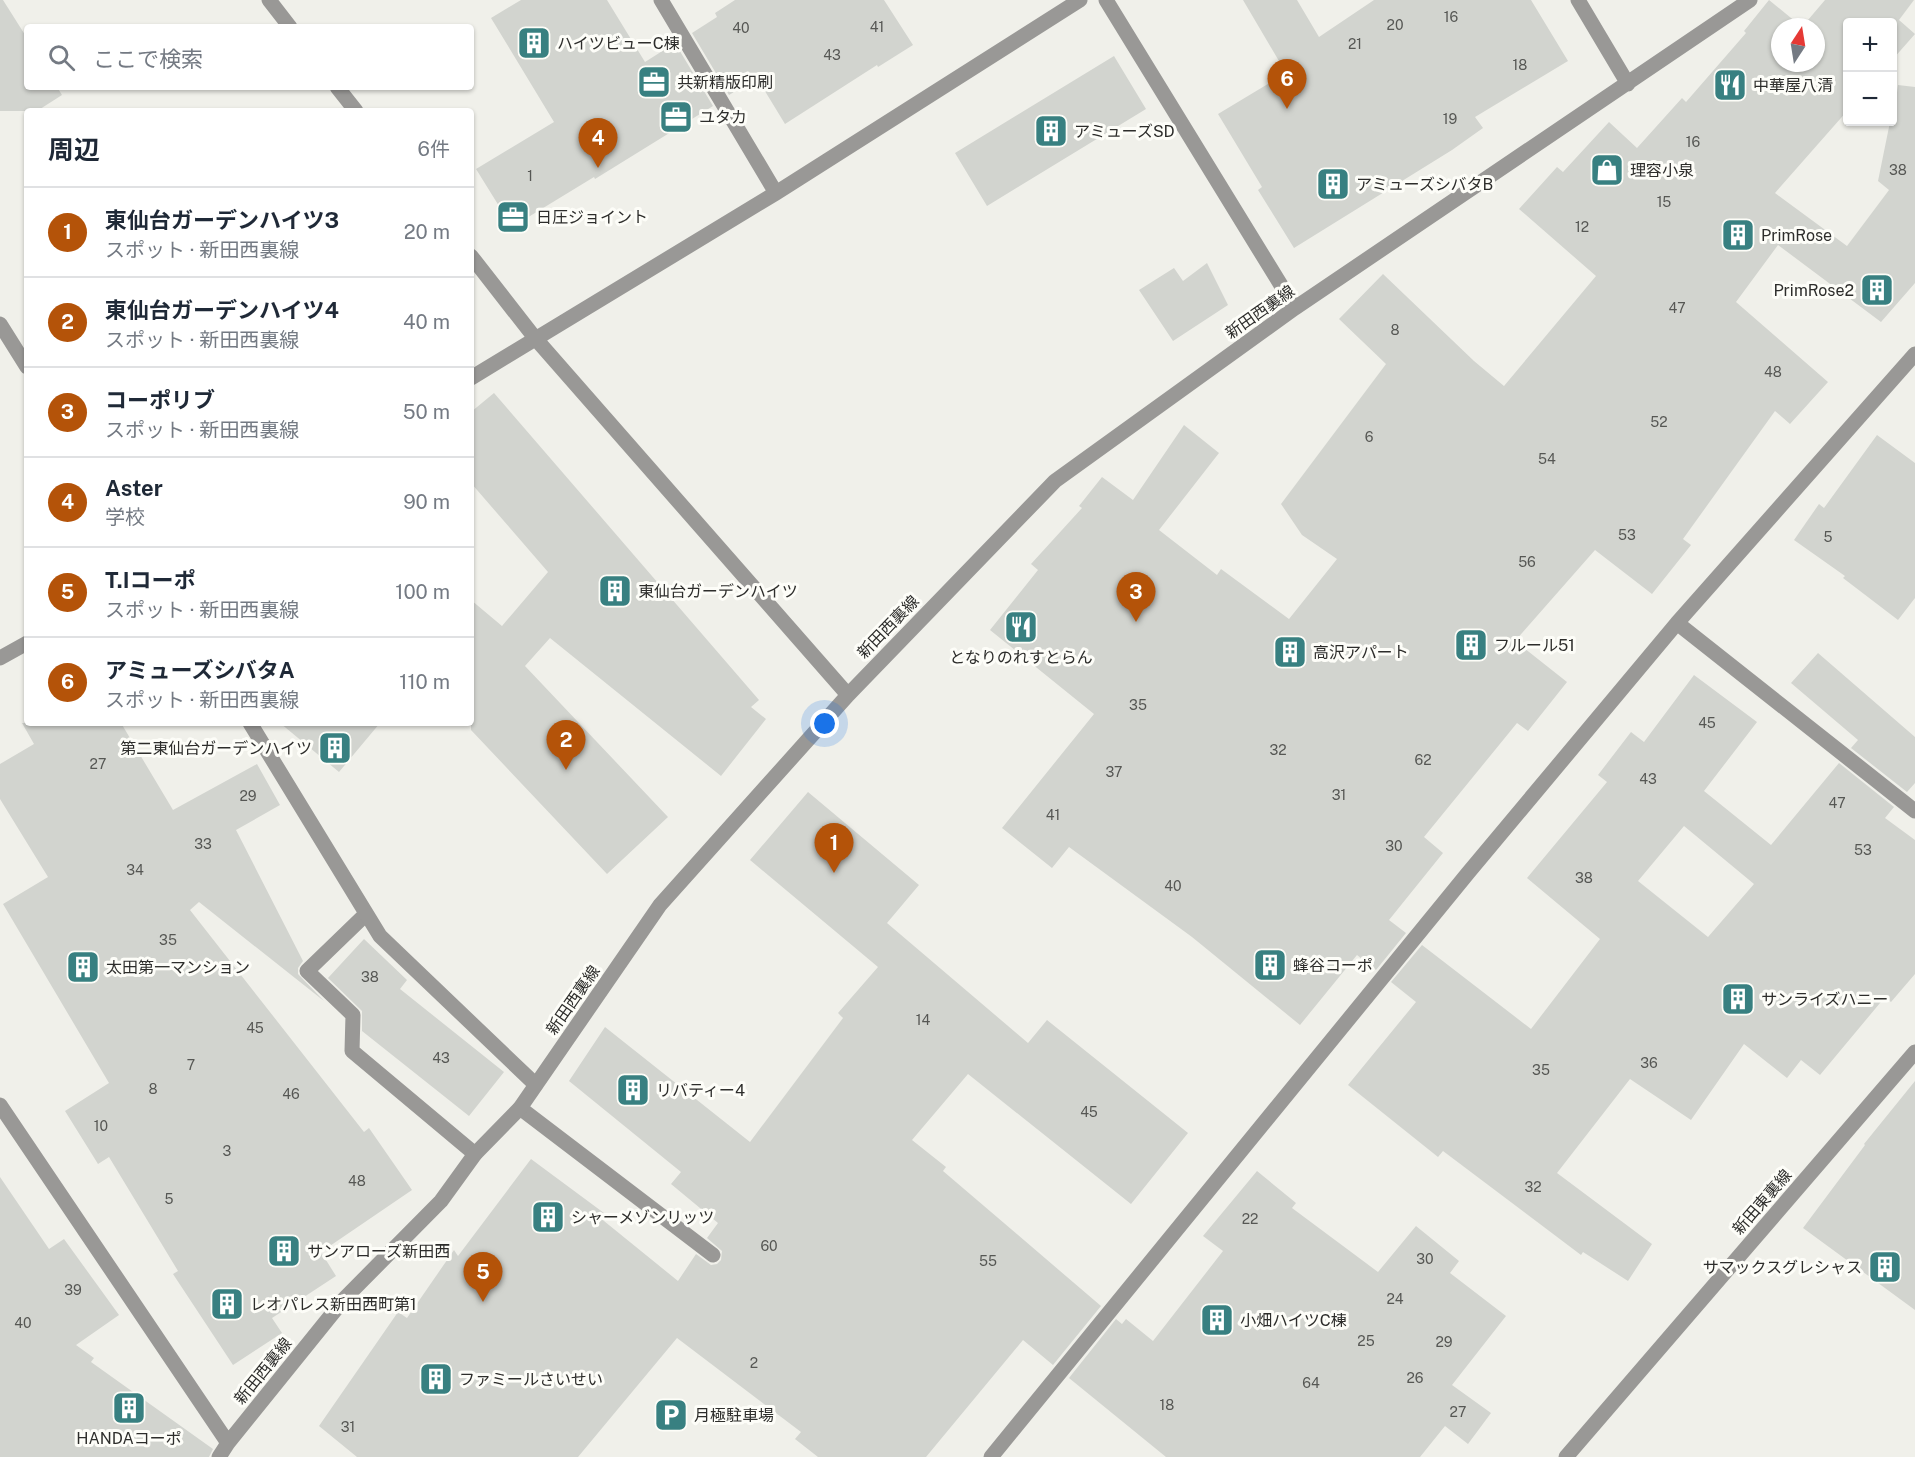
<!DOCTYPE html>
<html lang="ja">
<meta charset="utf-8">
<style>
body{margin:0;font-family:"Public Sans","Noto Sans JP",sans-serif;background:#f6f6f7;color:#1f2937}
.controls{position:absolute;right:18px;top:18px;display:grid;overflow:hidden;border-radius:6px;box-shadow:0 2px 4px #0004}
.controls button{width:54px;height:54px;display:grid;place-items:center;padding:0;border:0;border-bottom:2px solid #e0e1e3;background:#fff;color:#1f2937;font:30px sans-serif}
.compass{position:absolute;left:1771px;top:18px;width:54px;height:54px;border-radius:50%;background:#fff;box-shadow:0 2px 4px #0004;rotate:12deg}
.you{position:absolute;left:825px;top:724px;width:21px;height:21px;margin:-15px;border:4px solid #fff;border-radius:50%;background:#1a73e8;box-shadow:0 0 0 9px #1a73e833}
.badge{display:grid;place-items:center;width:39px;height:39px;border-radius:50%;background:#b45309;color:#fff;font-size:20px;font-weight:700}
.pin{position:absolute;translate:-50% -50px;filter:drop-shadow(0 2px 3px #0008)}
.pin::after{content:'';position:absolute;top:32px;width:21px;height:18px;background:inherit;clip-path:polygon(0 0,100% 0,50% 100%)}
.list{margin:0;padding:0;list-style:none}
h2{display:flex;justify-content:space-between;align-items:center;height:78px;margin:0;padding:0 24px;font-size:26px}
h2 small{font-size:20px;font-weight:400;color:#747a83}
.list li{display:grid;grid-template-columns:39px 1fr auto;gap:18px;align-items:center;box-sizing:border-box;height:90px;padding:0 24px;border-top:2px solid #e0e1e3}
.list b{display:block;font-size:22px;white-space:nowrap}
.list p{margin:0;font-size:20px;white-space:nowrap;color:#747a83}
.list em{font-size:20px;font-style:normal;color:#747a83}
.icon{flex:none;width:33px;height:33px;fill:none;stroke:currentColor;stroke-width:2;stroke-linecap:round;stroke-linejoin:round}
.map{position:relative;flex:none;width:1915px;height:1457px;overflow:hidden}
.search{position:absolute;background:#fff;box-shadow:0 2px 4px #0004;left:24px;top:24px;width:450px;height:66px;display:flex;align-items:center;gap:15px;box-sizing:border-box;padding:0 21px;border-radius:6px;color:#747a83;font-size:22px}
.panel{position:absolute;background:#fff;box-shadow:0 2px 4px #0004;left:24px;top:108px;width:450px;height:618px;border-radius:6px}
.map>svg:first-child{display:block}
.building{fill:#d2d4cf;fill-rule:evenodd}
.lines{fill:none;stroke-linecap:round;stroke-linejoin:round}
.service{stroke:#999896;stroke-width:15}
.minor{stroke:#999896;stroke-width:15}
.labels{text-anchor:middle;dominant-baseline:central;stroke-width:6;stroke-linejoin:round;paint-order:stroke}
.number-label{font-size:14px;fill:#565754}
.poi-label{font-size:16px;fill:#2d2d2b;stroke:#fdfdf8;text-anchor:start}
.street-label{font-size:16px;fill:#2d2d2b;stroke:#fdfdf8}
</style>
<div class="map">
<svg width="1915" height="1457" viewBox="0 0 1915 1457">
<rect width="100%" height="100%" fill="#f0f0ea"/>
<!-- building -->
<path class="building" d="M0,0H3L27,38V87H57L62,95L37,111H0Z
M521,0H607L645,62L675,43L713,106L595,179L594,177L512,227L476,169L554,122L491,18Z
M735,0H884L913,45L878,67L877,65L785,124L757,78L729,95L692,33L717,17L715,13Z
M1243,0H1297L1319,37L1374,0H1531L1568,61L1475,117L1483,128L1452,150L1294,248L1258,190L1262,187L1218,114L1286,73Z
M1769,0L1802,27L1825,0H1914L1899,20L1915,34L1893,59V22H1848V110L1775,193L1847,246L1889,190L1878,181L1890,122H1893L1898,85L1915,87V283L1881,322L1778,245L1736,302L1828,382L1790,424L1775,411L1683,539L1691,545L1652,594L1595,550L1515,641L1567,682L1528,731L1517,723L1424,837L1443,853L1389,920L1406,933L1376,970L1357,955L1300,1025L1192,937L1069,847L1052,868L1002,828L1094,714L990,630L1038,570L1031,564L1082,508L1079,506L1102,477L1133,500L1184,425L1219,453L1159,530L1217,575L1221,569L1289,619L1337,559L1302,535L1281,504L1386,364L1339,319L1383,274L1474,361L1504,386L1596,276L1519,209L1557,167L1563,172L1609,122L1637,148L1682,98L1686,102L1746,33L1744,31ZM1780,27H1816V63H1780Z
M1114,56L1146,109L987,206L955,153Z
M1207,263L1228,305L1173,341L1139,290L1174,268L1183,281Z
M494,393L759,700L751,707L766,719L721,776L550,638L525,666L668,817L607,874L471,730V600L502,626L548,572L471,483V412Z
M1877,435L1915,463V598L1898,620L1843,578L1845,576L1794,540L1819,504L1824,508Z
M1818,653L1915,737V783L1907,792L1851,748L1858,740L1791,683Z
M1694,675L1757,722L1704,791L1771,845L1839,763L1894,807L1885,818L1915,840V974L1891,1002L1885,997L1820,1075L1801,1060L1787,1078L1744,1044L1691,1120L1630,1079L1557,1173L1652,1244L1628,1281L1583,1252L1581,1255L1443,1151L1438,1157L1348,1085L1416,1002L1391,982L1422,945L1531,1029L1600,939L1527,878L1607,782L1598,775L1631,732L1644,742ZM1684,826L1754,884L1708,937L1638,881Z
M22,723H121L173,810L257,764L280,805L236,830L303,961L298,968V974L324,1001L199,902L190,910L364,1132L369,1128L412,1190L321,1252L336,1276L272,1318L282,1333L233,1365L173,1274L178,1271L109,1157L98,1164L65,1111L109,1083L3,904L48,877L0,799V764L34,744Z
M280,723H380L339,772Z
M808,792L919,885L887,923L1028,1043L1047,1020L1188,1133L1131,1204L968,1074L912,1140L946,1167L943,1171L1101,1306L1053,1365L1023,1340L926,1457H818L795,1439L801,1432L677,1338L578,1457H357L319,1426L398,1312L407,1318L454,1250L458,1256L531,1159L608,1216L604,1221L678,1281L696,1254L711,1265L717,1264L721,1260L722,1251L707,1238L718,1223L671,1184L681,1172L569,1081L605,1027L750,1142L843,1018L838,1013L878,967L750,860Z
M364,939L407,980L400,989L504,1072L469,1116L362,1031V1011L328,978Z
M1915,1081V1310L1803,1228L1865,1145L1864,1144Z
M1257,1171L1296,1203L1292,1208L1378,1272L1416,1226L1459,1261L1450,1273L1506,1316L1452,1385L1491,1413L1468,1444L1445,1426L1420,1457H1166L1069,1378L1116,1319L1122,1324L1126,1319L1153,1341L1223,1251L1203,1236Z
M0,1177L49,1249L64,1239L119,1315L76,1345L94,1358L91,1362L213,1449L209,1457H0Z"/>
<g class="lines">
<!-- service -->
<path class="service" d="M366,914L307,971L353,1015L352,1051L475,1154
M520,1108L713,1255"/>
<!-- minor -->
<path class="minor" d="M269,0L290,27
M661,0L776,193
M1106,0L1295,308
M1578,0L1628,84
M337,87L356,111
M471,256L535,338L848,695
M0,324L27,367
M471,378L776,193L1080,0
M1677,623L1915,811
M0,658L27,643
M250,723L380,936L536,1085
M0,1105L228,1443
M219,1457L228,1443L345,1298L441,1201L475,1154L520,1108L660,905L848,695L1055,481L1295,308L1750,0
M991,1457L1468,873L1677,623L1915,354
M1566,1457L1915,1052"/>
</g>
<!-- icons -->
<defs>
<symbol id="building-square" viewBox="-11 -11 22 22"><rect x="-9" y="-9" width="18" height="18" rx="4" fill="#388081" stroke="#fdfdf8"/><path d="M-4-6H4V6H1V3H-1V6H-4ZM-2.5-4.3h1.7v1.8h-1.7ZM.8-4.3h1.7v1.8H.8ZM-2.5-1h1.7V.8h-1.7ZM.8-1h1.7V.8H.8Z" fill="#fff"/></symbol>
<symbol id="office-square" viewBox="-11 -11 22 22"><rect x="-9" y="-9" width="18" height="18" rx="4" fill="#388081" stroke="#fdfdf8"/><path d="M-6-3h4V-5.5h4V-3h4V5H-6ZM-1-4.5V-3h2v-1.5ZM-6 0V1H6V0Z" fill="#fff"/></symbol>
<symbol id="restaurant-square" viewBox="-11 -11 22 22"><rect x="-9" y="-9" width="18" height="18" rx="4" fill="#388081" stroke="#fdfdf8"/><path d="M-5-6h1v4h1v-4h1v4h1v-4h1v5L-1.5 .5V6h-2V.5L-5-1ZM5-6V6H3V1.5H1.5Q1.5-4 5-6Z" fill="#fff"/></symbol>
<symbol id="shop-square" viewBox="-11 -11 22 22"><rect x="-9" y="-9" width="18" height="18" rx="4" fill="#388081" stroke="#fdfdf8"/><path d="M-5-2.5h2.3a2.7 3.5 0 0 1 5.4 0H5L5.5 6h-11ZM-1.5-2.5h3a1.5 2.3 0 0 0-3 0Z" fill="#fff"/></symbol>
<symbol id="parking-square" viewBox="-11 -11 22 22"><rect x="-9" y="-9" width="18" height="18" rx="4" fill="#388081" stroke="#fdfdf8"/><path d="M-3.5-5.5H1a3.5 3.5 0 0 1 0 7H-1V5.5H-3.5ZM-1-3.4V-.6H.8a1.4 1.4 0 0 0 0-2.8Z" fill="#fff"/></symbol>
</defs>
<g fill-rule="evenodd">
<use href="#building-square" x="515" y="24" width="38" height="38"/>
<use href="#office-square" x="635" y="63" width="38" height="38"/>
<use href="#restaurant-square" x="1711" y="66" width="38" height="38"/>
<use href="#office-square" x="657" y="98" width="38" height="38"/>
<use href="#building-square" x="1032" y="112" width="38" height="38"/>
<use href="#shop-square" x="1588" y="151" width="38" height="38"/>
<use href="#building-square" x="1314" y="165" width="38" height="38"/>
<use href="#office-square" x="494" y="198" width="38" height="38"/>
<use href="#building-square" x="1719" y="216" width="38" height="38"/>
<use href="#building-square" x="1858" y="271" width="38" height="38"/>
<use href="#building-square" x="596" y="572" width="38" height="38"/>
<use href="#restaurant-square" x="1002" y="608" width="38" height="38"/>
<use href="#building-square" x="1452" y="626" width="38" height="38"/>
<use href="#building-square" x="1271" y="633" width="38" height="38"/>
<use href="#building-square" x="316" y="729" width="38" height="38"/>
<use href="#building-square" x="1251" y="946" width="38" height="38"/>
<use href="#building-square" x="64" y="948" width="38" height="38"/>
<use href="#building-square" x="1719" y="980" width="38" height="38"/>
<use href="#building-square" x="614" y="1071" width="38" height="38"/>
<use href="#building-square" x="529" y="1198" width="38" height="38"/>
<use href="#building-square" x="265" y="1232" width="38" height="38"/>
<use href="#building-square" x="1866" y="1248" width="38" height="38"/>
<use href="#building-square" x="208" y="1285" width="38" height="38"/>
<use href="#building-square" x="1198" y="1301" width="38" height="38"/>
<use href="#building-square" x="417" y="1360" width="38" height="38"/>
<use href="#building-square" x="110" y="1389" width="38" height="38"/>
<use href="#parking-square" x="652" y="1396" width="38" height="38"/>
</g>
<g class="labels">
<!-- number labels -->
<g class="number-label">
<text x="1451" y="17">16</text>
<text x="1395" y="25">20</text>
<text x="877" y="27">41</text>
<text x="741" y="28">40</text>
<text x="1355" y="44">21</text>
<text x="832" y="55">43</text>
<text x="1520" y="65">18</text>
<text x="1450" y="119">19</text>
<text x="1693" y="142">16</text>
<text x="1898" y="170">38</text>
<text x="530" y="176">1</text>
<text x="1664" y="202">15</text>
<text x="1582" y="227">12</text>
<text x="1677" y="308">47</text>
<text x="1395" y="330">8</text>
<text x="1773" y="372">48</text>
<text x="1659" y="422">52</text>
<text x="1369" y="437">6</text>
<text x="1547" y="459">54</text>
<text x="1627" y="535">53</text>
<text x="1828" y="537">5</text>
<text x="1527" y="562">56</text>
<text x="1138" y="705">35</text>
<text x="1707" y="723">45</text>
<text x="1278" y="750">32</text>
<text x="1423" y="760">62</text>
<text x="98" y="764">27</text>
<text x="1114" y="772">37</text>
<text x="1648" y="779">43</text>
<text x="1339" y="795">31</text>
<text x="248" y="796">29</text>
<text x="1837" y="803">47</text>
<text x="1053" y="815">41</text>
<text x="203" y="844">33</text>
<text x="1394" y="846">30</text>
<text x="1863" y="850">53</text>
<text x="135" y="870">34</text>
<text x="1584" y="878">38</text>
<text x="1173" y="886">40</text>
<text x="168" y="940">35</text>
<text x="370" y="977">38</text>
<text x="923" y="1020">14</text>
<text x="255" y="1028">45</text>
<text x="441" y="1058">43</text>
<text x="1649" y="1063">36</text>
<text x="191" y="1065">7</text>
<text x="1541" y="1070">35</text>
<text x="153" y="1089">8</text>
<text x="291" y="1094">46</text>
<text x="1089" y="1112">45</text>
<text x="101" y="1126">10</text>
<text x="227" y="1151">3</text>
<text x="357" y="1181">48</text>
<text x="1533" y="1187">32</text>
<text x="169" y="1199">5</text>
<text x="1250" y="1219">22</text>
<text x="769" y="1246">60</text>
<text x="1425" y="1259">30</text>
<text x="988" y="1261">55</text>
<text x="73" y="1290">39</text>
<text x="1395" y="1299">24</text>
<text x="23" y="1323">40</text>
<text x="1366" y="1341">25</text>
<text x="1444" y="1342">29</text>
<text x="754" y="1363">2</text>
<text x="1415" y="1378">26</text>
<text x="1311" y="1383">64</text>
<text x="1167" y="1405">18</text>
<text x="1458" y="1412">27</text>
<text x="348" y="1427">31</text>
</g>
<!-- poi labels -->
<g class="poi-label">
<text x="557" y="43">ハイツビューC棟</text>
<text x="677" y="82">共新精版印刷</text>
<text x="1753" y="85">中華屋八清</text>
<text x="699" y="117">ユタカ</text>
<text x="1074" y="131">アミューズSD</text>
<text x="1630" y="170">理容小泉</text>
<text x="1356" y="184">アミューズシバタB</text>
<text x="536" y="217">日圧ジョイント</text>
<text x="1761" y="235">PrimRose</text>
<text x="1854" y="290" text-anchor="end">PrimRose2</text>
<text x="638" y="591">東仙台ガーデンハイツ</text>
<text x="1494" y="645">フルール51</text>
<text x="1313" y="652">高沢アパート</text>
<text x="1021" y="657" text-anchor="middle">となりのれすとらん</text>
<text x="312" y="748" text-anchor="end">第二東仙台ガーデンハイツ</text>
<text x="1293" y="965">蜂谷コーポ</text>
<text x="106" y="967">太田第一マンション</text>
<text x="1761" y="999">サンライズハニー</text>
<text x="656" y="1090">リバティー4</text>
<text x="571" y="1217">シャーメゾンリッツ</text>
<text x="307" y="1251">サンアローズ新田西</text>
<text x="1862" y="1267" text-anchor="end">サマックスグレシャス</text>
<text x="250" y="1304">レオパレス新田西町第1</text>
<text x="1240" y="1320">小畑ハイツC棟</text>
<text x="459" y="1379">ファミールさいせい</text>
<text x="694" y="1415">月極駐車場</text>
<text x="129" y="1438" text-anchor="middle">HANDAコーポ</text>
</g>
<!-- street labels -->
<g class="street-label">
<text transform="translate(1260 312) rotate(-35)">新田西裏線</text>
<text transform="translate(888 627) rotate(-46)">新田西裏線</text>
<text transform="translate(573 1000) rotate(-55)">新田西裏線</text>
<text transform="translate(1762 1202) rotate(-49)">新田東裏線</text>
<text transform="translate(263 1371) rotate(-51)">新田西裏線</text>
</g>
</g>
</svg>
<div class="controls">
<button>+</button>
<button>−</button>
</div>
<svg class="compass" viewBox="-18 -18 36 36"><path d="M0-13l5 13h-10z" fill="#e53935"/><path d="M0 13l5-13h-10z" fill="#747a83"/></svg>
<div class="you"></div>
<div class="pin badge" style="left:834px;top:873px">1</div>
<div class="pin badge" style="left:566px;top:770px">2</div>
<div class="pin badge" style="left:1136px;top:622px">3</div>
<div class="pin badge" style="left:598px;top:168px">4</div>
<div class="pin badge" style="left:483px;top:1302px">5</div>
<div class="pin badge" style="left:1287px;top:109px">6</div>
<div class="search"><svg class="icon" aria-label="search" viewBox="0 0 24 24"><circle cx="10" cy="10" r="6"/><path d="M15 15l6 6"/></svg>ここで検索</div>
<section class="panel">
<h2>周辺<small>6件</small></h2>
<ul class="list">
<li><span class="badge">1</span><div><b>東仙台ガーデンハイツ3</b><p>スポット · 新田西裏線</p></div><em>20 m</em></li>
<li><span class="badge">2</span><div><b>東仙台ガーデンハイツ4</b><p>スポット · 新田西裏線</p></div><em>40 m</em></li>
<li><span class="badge">3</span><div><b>コーポリブ</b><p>スポット · 新田西裏線</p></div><em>50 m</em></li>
<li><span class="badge">4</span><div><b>Aster</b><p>学校</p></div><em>90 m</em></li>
<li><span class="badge">5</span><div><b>T.Iコーポ</b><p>スポット · 新田西裏線</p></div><em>100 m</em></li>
<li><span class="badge">6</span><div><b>アミューズシバタA</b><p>スポット · 新田西裏線</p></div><em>110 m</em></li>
</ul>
</section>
</div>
